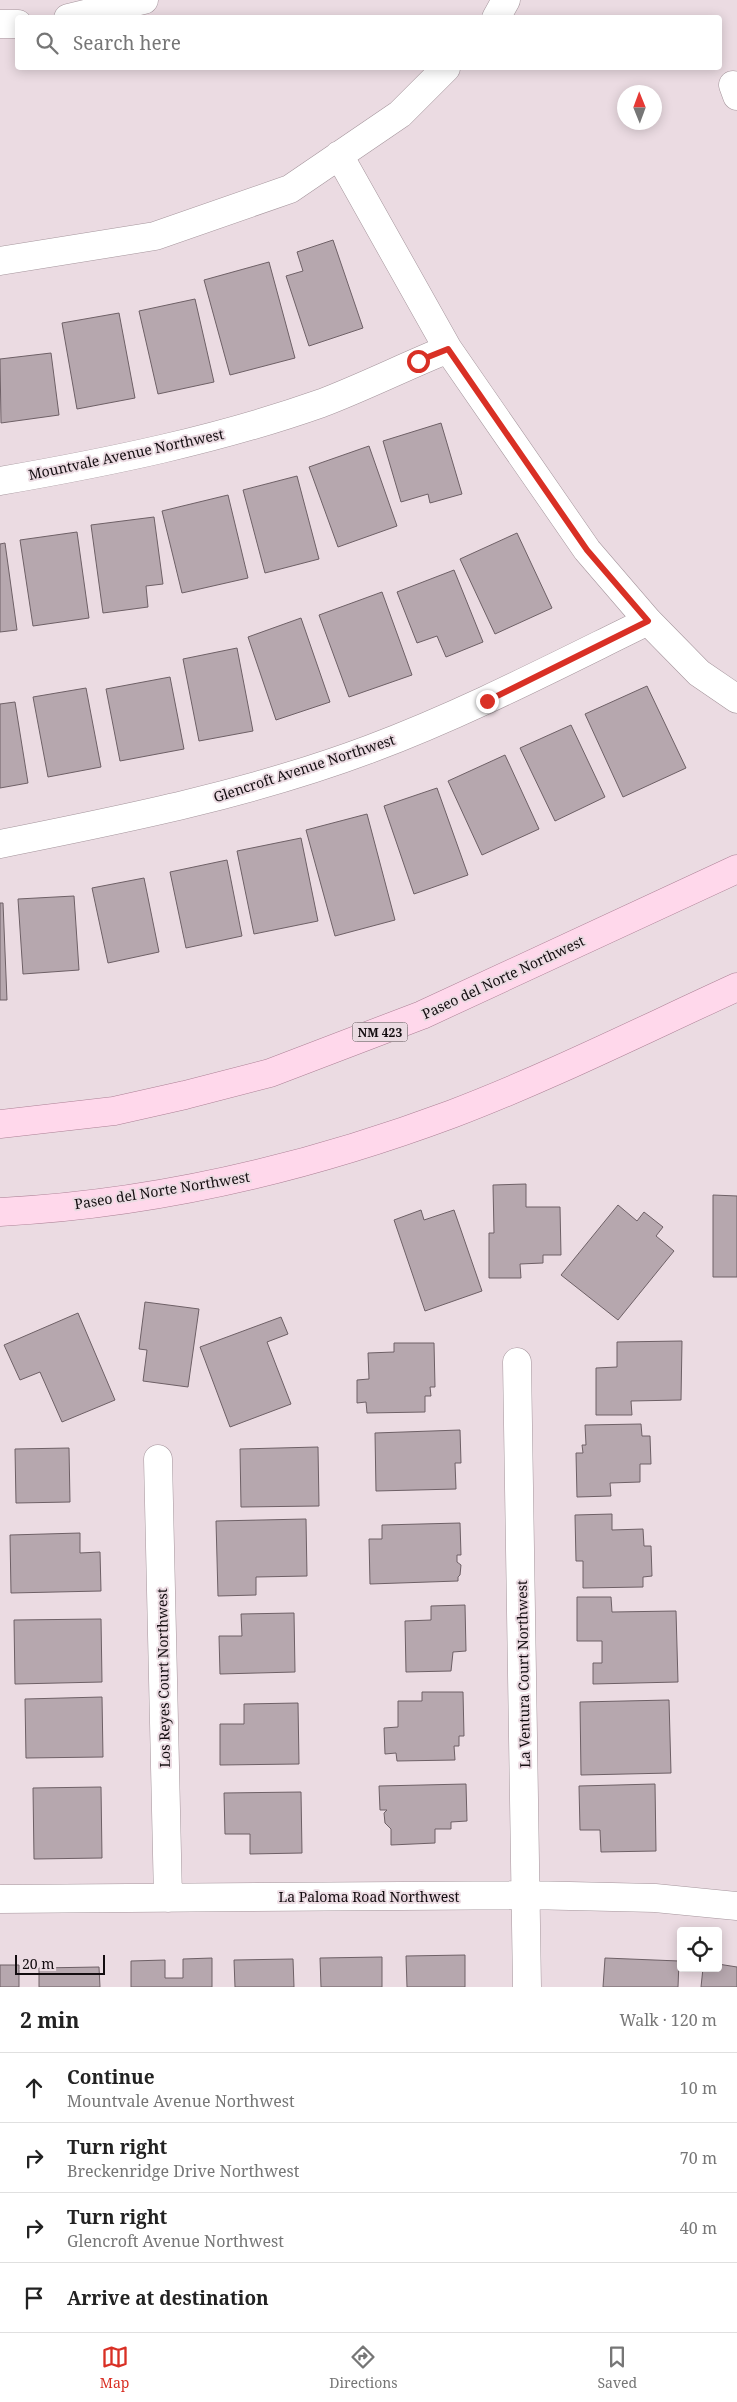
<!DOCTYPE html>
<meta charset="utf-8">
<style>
body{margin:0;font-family:"Noto Serif",serif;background:#f6f6f6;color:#222}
.controls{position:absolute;right:15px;bottom:15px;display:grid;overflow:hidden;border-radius:5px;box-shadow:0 2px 12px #0003}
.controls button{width:45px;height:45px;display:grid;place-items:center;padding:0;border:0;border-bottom:1px solid #e0e0e0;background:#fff;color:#222;font:25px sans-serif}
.compass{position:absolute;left:617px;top:85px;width:45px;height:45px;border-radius:50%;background:#fff;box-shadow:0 2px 12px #0003;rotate:359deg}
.scale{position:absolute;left:15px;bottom:12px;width:90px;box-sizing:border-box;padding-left:5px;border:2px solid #130d10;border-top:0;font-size:14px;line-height:18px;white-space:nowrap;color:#130d10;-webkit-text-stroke:4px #ebdbe2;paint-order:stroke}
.stop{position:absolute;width:15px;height:15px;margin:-11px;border:4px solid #d93025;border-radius:50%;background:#fff}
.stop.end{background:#d93025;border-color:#fff;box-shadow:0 1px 5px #0008}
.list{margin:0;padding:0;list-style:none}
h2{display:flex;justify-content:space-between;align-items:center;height:65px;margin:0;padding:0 20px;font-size:21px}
h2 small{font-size:16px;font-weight:400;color:#767676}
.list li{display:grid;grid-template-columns:32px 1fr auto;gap:15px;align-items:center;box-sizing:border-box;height:70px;padding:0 20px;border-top:1px solid #e0e0e0}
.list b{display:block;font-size:19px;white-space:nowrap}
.list p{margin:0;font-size:16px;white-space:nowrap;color:#767676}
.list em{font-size:16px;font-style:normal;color:#767676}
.icon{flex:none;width:28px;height:28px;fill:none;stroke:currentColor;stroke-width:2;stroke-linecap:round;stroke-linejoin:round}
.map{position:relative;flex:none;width:737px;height:1987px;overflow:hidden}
.search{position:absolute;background:#fff;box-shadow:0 2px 12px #0003;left:15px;right:15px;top:15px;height:55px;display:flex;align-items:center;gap:12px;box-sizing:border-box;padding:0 18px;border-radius:5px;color:#767676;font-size:19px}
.sheet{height:345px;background:#fff}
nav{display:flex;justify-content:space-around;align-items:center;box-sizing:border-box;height:70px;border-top:1px solid #e0e0e0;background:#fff;font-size:14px;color:#767676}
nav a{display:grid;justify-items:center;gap:2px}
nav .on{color:#d93025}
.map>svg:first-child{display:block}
.building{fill:#b6a7ae;stroke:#6e6066}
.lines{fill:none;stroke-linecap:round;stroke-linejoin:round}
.minor-casing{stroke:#a5959c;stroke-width:29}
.major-casing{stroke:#ac8095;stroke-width:29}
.minor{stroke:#fff;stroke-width:28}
.major{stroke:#ffd8eb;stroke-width:28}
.route{stroke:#d93025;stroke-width:6}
.labels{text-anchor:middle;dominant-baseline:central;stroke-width:4;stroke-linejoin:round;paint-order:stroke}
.shield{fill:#ebdbe2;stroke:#544b4f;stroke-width:1}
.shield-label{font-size:12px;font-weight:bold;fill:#130d10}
.street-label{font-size:14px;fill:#130d10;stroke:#ebdbe2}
</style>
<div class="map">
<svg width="737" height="1987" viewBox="0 0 737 1987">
<rect width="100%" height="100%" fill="#ebdbe2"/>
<!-- building -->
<path class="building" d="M333,240L363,328L309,346L286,276L303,271L297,252Z
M269,262L295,358L230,375L204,280Z
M195,299L214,382L158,394L139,311Z
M119,313L135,398L77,409L62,323Z
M51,353L59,415L1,423L0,359Z
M441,423L462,494L430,503L428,494L401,502L383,441Z
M369,446L397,526L338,547L309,467Z
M297,476L319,559L265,573L243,490Z
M228,495L248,578L182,593L162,511Z
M154,517L163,584L146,586L148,607L103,613L91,525Z
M77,532L89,618L33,626L20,540Z
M517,533L552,608L495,634L460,559Z
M5,543L17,630L0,632V544Z
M454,570L483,642L446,657L437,636L417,643L397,592Z
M382,592L412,675L349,697L319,615Z
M301,618L330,702L276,720L248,637Z
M237,648L253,731L199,741L183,659Z
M170,677L184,749L120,761L106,689Z
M647,686L686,768L623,797L585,714Z
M86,688L101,767L48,777L33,697Z
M15,702L28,783L0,788V704Z
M571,725L605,797L555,821L520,748Z
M505,755L539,829L482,855L448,781Z
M437,788L468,875L414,894L384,806Z
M367,814L395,920L335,936L306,830Z
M301,838L318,921L254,934L237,851Z
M227,860L242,936L186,948L170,872Z
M144,878L159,952L108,963L92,888Z
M74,896L79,970L23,974L18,899Z
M0,903H3L7,1000H0Z
M526,1184V1207H560L561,1255H543V1263L520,1264L521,1278H489V1233H494L493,1185Z
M713,1195L737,1196V1277H713Z
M618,1205L637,1221L644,1212L663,1227L656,1236L674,1251L618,1320L561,1275Z
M421,1210L424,1220L454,1210L482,1291L425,1311L394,1220Z
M145,1302L199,1309L188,1387L143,1381L147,1350L139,1349Z
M78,1313L115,1400L62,1422L40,1372L20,1380L4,1345Z
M281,1317L288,1334L267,1342L291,1404L230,1427L200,1347Z
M682,1341L681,1400L631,1401L632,1415H596V1368L617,1367V1342Z
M394,1343H434L435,1387H430L431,1396H425V1412L367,1413L366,1402L357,1403V1380L369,1379L368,1353L394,1352Z
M641,1424L642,1436H650L651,1464H640V1482L610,1483L611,1496L577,1497L576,1453H583L582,1445H586L585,1425Z
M460,1430L461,1463H455L456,1489L376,1491L375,1433Z
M318,1447L319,1506L241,1507L240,1449Z
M69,1448L70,1502L16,1503L15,1449Z
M612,1514V1530L643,1529L644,1546H651L652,1576L643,1577V1587L583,1588V1561H576L575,1515Z
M306,1519L307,1576L256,1577V1595L218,1596L216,1521Z
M460,1523L461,1555H457V1562L461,1565L460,1575L458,1577V1581L370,1584L369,1539H382V1525Z
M80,1533V1553L100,1552L101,1591L11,1593L10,1535Z
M577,1597H611L612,1612L676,1611L678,1682L593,1684V1663H602V1641H577Z
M465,1605L466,1651L453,1652L451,1671L406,1672L405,1621L431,1620V1606Z
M294,1613L295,1672L220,1674L219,1636H242L241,1614Z
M101,1619L102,1682L15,1684L14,1620Z
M422,1692H463L464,1736H459V1746H454L455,1760L397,1761L396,1753L385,1754L384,1728L398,1727V1701H422Z
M102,1697L103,1757L26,1758L25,1699Z
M669,1700L671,1773L581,1775L580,1702Z
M298,1703L299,1764L220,1765V1724H244V1704Z
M466,1784L467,1821L451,1822V1829H435V1843L391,1845V1829L385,1823L384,1813L387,1810H380L379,1786Z
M655,1784L656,1851L601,1852L600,1830H580L579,1786Z
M101,1787L102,1858L34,1859L33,1788Z
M301,1792L302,1853L250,1854V1834H225L224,1793Z
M465,1955V1987H407L406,1956Z
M382,1957V1987H321L320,1958Z
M212,1958V1987H131V1961L165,1960V1978H183V1959Z
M605,1958L679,1961L678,1987H603Z
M293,1959L294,1987H235L234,1960Z
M718,1964L737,1967V1987H701L703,1968H718Z
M0,1965H19V1987H0Z
M99,1967L100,1987H39V1968Z"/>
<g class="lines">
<defs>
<path id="minor" d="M68,18L144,0
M496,18L506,0
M0,24H18
M733,85L737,96
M339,155L448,349L587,550L648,621L699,673L737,699
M0,261L155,236L290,189L400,114L446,68
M0,481C109,462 217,440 322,403C364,387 406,366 448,349
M0,844C125,819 250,794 370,749C466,713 556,666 648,621
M517,1362L527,1987
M158,1459L168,1898
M0,1899L527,1895L655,1898L737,1906"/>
<path id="major" d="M0,1124L114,1111L185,1095L270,1073L422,1015L737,869
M0,1212C155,1204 307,1168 452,1114C549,1077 643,1030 737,987"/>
</defs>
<!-- minor casing -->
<use href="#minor" class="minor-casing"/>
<!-- major casing -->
<use href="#major" class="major-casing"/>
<!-- minor -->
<use href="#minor" class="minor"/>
<!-- major -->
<use href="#major" class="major"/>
</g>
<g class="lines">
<!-- route -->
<path class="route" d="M418,361L448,349L587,550L648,621L487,701"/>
</g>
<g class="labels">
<!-- shield labels -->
<rect class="shield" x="352.5" y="1022.5" width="55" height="19" rx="4"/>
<g class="shield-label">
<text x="380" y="1032">NM 423</text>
</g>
<!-- street labels -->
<g class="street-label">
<text transform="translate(126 454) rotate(-12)">Mountvale Avenue Northwest</text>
<text transform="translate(304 768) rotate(-18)">Glencroft Avenue Northwest</text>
<text transform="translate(503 977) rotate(-25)">Paseo del Norte Northwest</text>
<text transform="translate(162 1190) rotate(-9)">Paseo del Norte Northwest</text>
<text transform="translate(523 1674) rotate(-91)">La Ventura Court Northwest</text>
<text transform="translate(163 1678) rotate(-91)">Los Reyes Court Northwest</text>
<text x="369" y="1896">La Paloma Road Northwest</text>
</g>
</g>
</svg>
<div class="controls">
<button><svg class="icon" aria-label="locate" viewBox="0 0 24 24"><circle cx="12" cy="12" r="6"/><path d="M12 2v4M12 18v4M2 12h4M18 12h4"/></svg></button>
</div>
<svg class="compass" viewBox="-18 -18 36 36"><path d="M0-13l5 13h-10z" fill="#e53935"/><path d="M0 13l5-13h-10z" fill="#767676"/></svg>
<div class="scale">20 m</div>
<div class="stop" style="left:418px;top:361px"></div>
<div class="stop end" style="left:487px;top:701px"></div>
<div class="search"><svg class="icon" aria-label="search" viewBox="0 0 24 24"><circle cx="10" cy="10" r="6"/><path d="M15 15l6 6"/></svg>Search here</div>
</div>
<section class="sheet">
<h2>2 min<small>Walk · 120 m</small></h2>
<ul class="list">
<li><svg class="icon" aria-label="ahead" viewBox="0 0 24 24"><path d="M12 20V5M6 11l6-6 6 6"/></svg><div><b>Continue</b><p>Mountvale Avenue Northwest</p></div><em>10 m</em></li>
<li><svg class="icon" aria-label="right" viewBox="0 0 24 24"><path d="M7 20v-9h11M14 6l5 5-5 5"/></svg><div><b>Turn right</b><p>Breckenridge Drive Northwest</p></div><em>70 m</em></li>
<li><svg class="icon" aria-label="right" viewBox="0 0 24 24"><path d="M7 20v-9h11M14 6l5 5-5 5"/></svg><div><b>Turn right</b><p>Glencroft Avenue Northwest</p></div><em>40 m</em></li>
<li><svg class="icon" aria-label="arrive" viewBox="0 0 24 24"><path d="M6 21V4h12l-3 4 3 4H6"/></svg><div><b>Arrive at destination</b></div></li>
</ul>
</section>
<nav>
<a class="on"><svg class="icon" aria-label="map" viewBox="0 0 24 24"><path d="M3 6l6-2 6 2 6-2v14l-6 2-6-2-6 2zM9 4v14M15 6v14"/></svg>Map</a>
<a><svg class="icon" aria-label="directions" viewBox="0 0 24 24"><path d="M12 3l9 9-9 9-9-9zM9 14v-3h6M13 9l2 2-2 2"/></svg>Directions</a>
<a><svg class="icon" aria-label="saved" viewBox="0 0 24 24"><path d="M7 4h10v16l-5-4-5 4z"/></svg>Saved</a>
</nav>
